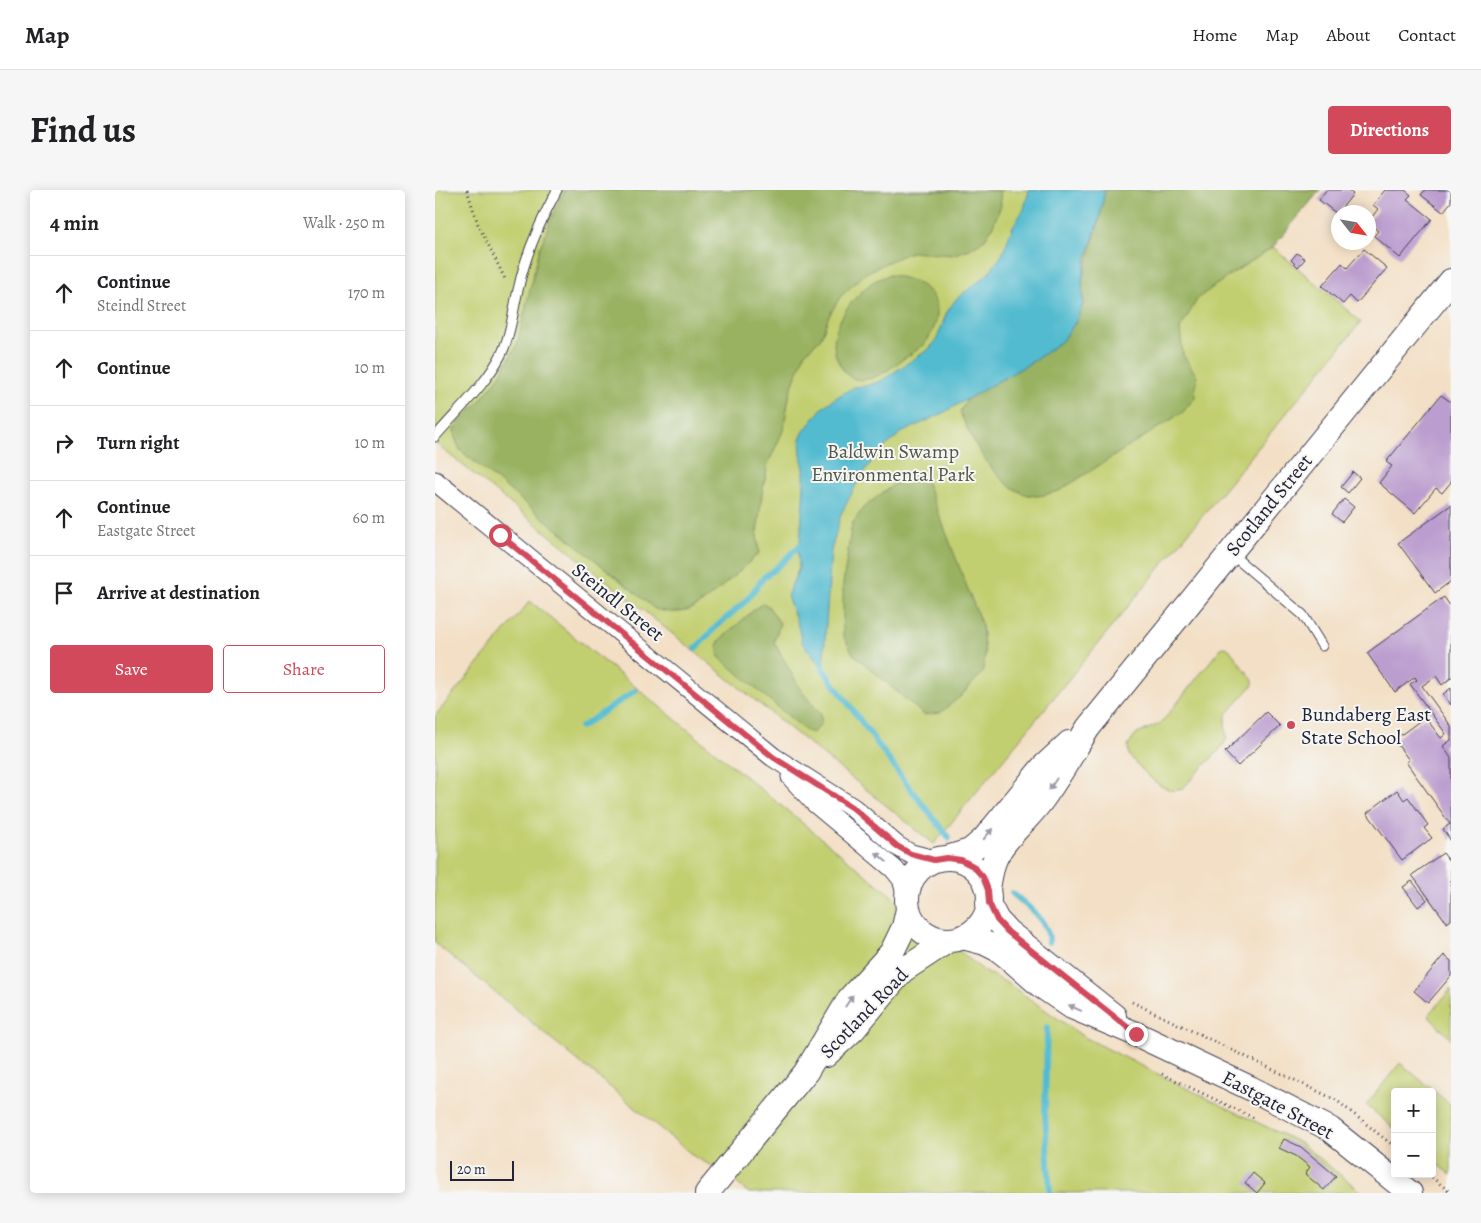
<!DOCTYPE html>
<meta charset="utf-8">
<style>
body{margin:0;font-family:Alegreya,serif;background:#f6f6f6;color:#202124}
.controls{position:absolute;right:15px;bottom:15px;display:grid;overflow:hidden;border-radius:5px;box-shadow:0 2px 12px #0003}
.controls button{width:45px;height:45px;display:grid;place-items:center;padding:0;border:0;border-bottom:1px solid #e0e0e0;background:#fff;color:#202124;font:25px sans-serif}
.compass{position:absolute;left:896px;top:15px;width:45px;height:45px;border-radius:50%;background:#fff;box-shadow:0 2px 12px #0003;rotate:121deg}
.scale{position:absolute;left:15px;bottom:12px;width:64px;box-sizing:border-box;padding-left:5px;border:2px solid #22223b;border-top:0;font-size:14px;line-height:18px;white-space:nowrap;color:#22223b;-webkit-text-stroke:4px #f6f6f2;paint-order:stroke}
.stop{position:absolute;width:15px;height:15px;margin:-11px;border:4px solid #d1495b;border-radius:50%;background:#fff}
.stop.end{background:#d1495b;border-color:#fff;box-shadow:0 1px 5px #0008}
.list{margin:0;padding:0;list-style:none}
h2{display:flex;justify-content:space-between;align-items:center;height:65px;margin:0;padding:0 20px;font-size:21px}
h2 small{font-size:16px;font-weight:400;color:#757577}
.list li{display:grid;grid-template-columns:32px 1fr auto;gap:15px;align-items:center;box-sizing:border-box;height:75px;padding:0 20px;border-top:1px solid #e0e0e0}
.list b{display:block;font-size:19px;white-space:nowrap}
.list p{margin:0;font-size:16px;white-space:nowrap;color:#757577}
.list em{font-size:16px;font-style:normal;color:#757577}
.actions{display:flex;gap:10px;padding:15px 20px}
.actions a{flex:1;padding:11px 0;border:1px solid #d1495b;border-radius:5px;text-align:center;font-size:18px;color:#d1495b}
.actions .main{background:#d1495b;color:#fff}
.icon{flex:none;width:28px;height:28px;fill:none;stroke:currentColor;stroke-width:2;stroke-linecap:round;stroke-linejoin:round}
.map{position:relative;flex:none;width:1016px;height:1003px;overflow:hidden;border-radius:5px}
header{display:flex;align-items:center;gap:30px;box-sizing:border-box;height:70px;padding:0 25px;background:#fff;border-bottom:1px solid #e0e0e0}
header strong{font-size:24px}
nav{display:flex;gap:28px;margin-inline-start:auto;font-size:18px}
.intro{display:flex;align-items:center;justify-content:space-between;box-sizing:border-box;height:120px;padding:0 30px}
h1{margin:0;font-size:35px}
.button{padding:12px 22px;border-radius:5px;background:#d1495b;color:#fff;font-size:18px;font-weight:700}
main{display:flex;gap:30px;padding:0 30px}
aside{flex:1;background:#fff;border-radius:5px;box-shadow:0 2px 12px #0003}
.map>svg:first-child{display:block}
.green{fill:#c2cf70;stroke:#727856}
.forest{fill:#99b262;stroke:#5e6a4e}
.water{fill:#52bbd0;stroke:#3a6e86}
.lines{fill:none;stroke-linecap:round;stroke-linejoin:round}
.stream{stroke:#52bbd0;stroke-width:6}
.building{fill:#bb9ecf}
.service-casing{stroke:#413e50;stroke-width:11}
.minor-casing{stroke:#413e50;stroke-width:21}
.tertiary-casing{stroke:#413e50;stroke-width:26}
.path{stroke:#413e50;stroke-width:3;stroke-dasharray:1 4;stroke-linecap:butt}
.service{stroke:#fff;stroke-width:9}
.minor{stroke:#fff;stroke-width:19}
.tertiary{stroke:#fff;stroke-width:24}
.oneway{fill:#9c9ca7}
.route{stroke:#d1495b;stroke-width:6}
.poi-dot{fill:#d1495b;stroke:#f6f6f2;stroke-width:2}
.labels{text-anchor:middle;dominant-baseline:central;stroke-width:4;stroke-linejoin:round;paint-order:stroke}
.park-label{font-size:20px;fill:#52564b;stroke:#f6f6f2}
.street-label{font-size:20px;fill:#22223b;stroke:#f6f6f2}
.poi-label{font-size:20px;fill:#22223b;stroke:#f6f6f2;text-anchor:start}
</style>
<header>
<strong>Map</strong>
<nav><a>Home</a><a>Map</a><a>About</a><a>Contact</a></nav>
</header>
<div class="intro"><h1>Find us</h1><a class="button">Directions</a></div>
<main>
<aside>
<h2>4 min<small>Walk · 250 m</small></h2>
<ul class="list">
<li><svg class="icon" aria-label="ahead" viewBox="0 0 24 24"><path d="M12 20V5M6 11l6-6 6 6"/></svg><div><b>Continue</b><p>Steindl Street</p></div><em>170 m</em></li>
<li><svg class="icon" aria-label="ahead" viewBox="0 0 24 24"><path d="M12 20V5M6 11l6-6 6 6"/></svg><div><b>Continue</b></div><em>10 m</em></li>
<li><svg class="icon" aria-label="right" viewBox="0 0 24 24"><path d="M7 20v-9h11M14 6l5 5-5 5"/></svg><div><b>Turn right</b></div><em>10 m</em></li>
<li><svg class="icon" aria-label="ahead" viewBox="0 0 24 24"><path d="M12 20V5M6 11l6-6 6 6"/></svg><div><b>Continue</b><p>Eastgate Street</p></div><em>60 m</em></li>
<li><svg class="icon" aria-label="arrive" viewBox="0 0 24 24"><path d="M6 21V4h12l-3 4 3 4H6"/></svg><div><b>Arrive at destination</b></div></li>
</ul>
<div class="actions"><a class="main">Save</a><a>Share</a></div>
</aside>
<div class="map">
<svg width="1016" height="1003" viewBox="0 0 1016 1003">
<rect width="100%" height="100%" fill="#f6f6f2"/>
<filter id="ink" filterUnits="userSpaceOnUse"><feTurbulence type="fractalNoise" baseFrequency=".02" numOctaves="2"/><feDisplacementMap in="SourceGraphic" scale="10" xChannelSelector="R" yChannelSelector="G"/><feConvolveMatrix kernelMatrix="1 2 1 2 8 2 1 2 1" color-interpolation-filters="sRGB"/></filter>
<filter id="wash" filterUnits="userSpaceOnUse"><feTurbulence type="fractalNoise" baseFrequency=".0096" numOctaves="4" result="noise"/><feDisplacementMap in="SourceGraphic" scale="20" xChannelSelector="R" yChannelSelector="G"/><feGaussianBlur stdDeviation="1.12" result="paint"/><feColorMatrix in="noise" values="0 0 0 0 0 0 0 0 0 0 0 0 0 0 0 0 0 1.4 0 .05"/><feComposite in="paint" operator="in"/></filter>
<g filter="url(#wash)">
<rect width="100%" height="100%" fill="#f3dfc5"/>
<!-- green -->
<path class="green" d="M0,0H885L838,57L926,132L499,654L0,253Z
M95,411L549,781L572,793L649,847L749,897L865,953L928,1003H314L288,982L260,967L0,753V526Z
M790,457L794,459L818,490V495L791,525L790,534L792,548C787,560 774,570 765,580C759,585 753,595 746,599C729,608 704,576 694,565L693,555L700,545L726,533L786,458Z
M1016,799V849L993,826Z
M965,873L1016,915V985L997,970V902H960V939L931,915Z"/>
<!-- forest -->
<path class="forest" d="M130,0L565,1L566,15L558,36L550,49L535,59L517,65L476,62L455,71L431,83L405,107L393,128L386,148L370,163L355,202L348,241L333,274L327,304L322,344L324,363C311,375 269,415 254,420C242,424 231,422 220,419L25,260L20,248L19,240L24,232L45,211L65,185L82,154L105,57L122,15Z
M670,0H885L838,57L795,85L763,108L745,139L748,165L762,186L760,207L748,222L624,301C617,302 609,306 602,306C566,306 536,251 525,222L533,208L597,172L626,152L640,133L648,114L647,90L665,27Z
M455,85C480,89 508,100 501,131C499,139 495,148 489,154C482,161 472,166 464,172C452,181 436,193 420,189C412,187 408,180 404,173C388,144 415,109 438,92C443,89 449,87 455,85Z
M480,282L486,285L492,293L547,436L550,464L548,482L526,506L505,523L489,525L418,464L408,445V394L417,334L429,317L471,285Z
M328,413L333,416L345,433L339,452L367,502L386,524V534L378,543L371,541L284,467L282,456L284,451L322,417Z"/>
<!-- water -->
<path class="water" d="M594,0H670L665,27L651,69L647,90L648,114L640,133L626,152L597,172L508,223L466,243L442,264L423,291L406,324L396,361L388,479L367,453L362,432L352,406L364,378L363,363L365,352L369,295V279L366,265L365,249L369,241L388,217L402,207L419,197L431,196L446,191L494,159L501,151L512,122L521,109L552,85L567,65L578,36L589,19Z"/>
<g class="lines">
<!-- stream -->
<path class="stream" d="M261,458L282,436L311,411L329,387L340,379L370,351
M386,471L388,479L474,597L514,648
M146,537L200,501
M577,703C591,715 615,732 614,752
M612,837L610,924L615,1003"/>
</g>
<g id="blocks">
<!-- building -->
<path class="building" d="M891,0H913L918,4L902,24L884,10Z
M950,0H970L976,5L972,9L997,29L965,68L939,46L943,41L934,33V31L943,19L938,15Z
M990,0H1016V12L1008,22L986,5Z
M929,59L952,78L922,113L915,106L908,114L887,96L907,73L912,78Z
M862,63L870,69L863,77L856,70Z
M1006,205L1016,212V292L1007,303L1001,298L980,323L944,293L957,276L951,272Z
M918,282L925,288L913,303L906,297Z
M909,309L919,317L907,332L897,324Z
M1016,315V391L1000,403L963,353Z
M1009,407L1016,417V488L1007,495L1001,486L987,496L1016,536V550L1008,556L1016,568V651L1008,639L1015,634L971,572L974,570L959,550L990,527L1006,548L1011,544L975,494L982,490L980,487L960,502L932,463Z
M1016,498V515L1008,504Z
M831,522L845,536L803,576L790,562Z
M962,600L969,610L973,607L993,635L989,638L997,648L967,670L932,623Z
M1008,663L1015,672L1016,671V730L1012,733L977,685Z
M977,691L992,710L983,717L968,697Z
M1009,765L1016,771V786L993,813L979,801Z
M849,949L866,957L901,986L889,1000L870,984L875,977L861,966L844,958Z
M818,983L830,993L822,1003L810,993Z"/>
</g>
</g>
<g filter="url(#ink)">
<use href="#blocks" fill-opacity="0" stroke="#413e50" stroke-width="1"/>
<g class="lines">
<defs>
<path id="service" d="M0,247C23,220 51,195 67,163C77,142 78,118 84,96C91,63 106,30 122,0
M795,363L868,425L887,456"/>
<path id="minor" d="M0,291L338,567L418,618L462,656L476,664L499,670
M356,587L380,613L459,679L467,689L472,707"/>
<path id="tertiary" d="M512,668L535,661L549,649L608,577L634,553
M472 709a41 41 0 1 1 82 0a41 41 0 1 1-82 0Z
M553,700C554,691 556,682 558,674C567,648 592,632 607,610C624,587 638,562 653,538L1016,91
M553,713L562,730L573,742L679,826
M527,747L550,753L564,760L573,767L605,795L637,817L701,844L815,898L895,939L975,1003
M391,865L418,840L467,781L514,750
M272,1003L371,882L415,808L457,762L469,737L473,719"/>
</defs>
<!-- service casing -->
<use href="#service" class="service-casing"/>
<!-- minor casing -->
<use href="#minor" class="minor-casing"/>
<!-- tertiary casing -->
<use href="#tertiary" class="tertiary-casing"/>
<!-- path -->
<path class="path" d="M32,0L43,34L70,89
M697,812L901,910L960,957
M727,884L821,929
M993,984L1016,1003"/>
<!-- service -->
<use href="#service" class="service"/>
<!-- minor -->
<use href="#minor" class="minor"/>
<!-- tertiary -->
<use href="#tertiary" class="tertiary"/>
</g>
<!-- one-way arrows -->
<defs><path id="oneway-solid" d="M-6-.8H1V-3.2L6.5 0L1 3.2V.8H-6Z" transform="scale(1.25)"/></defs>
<g class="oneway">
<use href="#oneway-solid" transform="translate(618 594) rotate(123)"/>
<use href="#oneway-solid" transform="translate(553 644) rotate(-50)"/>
<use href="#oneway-solid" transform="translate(446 667) rotate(-139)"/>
<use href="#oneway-solid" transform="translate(414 811) rotate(-56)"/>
<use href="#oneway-solid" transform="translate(640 818) rotate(-155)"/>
</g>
</g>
<g class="lines" filter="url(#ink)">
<!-- route -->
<path class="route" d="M65,345L338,567L418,618L462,656L476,664L499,670L512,668L526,670L538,676L548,687L553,700L554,713L562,730L573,742L701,844"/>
</g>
<!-- markers -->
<circle class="poi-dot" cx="856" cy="535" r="5"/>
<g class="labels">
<!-- park labels -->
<g class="park-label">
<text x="458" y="261">Baldwin Swamp<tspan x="458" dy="23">Environmental Park</tspan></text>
</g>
<!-- street labels -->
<g class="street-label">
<text transform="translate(834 315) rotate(-51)">Scotland Street</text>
<text transform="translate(183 412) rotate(39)">Steindl Street</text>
<text transform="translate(429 823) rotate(-46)">Scotland Road</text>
<text transform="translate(843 915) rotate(28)">Eastgate Street</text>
</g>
<!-- poi labels -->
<g class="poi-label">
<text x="866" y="524">Bundaberg East<tspan x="866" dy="23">State School</tspan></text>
</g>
</g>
</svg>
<div class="controls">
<button>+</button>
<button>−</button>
</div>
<svg class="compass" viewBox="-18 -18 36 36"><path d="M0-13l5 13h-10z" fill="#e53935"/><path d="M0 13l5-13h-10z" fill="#757577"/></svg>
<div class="scale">20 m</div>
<div class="stop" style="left:65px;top:345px"></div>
<div class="stop end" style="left:701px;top:844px"></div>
</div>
</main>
